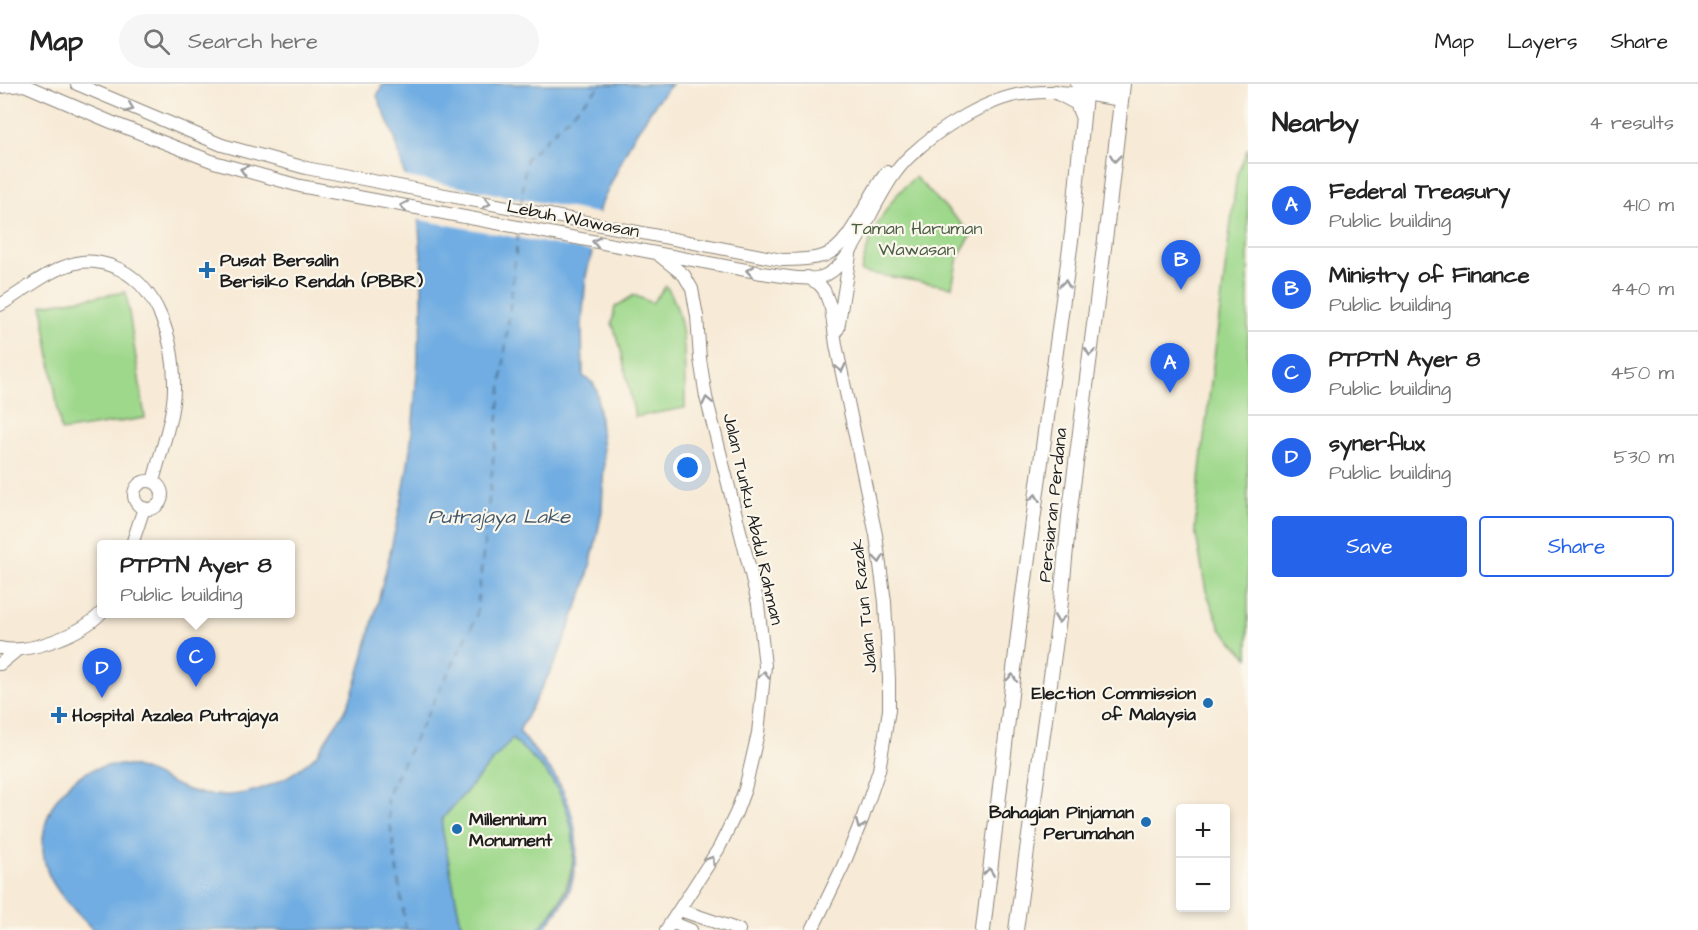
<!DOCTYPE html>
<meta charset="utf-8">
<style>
body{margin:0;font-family:"Architects Daughter",sans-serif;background:#f6f6f6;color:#222}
.controls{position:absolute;right:18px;bottom:18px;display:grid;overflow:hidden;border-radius:6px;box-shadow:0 3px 9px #0003}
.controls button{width:54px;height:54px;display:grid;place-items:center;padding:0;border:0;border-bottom:2px solid #e0e0e0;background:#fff;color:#222;font:30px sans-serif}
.you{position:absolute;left:688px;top:384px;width:21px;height:21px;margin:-15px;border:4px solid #fff;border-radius:50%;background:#1a73e8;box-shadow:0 0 0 9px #1a73e833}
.badge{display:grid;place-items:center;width:39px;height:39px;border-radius:50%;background:#2563eb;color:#fff;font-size:20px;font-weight:700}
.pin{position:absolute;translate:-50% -50px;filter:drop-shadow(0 2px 3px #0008)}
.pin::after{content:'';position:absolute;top:32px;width:21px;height:18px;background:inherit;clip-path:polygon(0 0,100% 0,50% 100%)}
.popup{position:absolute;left:97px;top:456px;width:198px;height:78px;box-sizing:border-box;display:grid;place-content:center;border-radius:6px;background:#fff;filter:drop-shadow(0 2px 4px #0005);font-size:20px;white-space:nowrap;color:#767676}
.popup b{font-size:22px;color:#222}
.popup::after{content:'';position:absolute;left:50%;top:100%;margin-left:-12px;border:12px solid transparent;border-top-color:#fff}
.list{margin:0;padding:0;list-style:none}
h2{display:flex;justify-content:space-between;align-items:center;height:78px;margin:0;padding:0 24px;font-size:26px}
h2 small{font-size:20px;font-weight:400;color:#767676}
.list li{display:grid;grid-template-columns:39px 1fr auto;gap:18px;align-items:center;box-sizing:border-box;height:84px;padding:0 24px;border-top:2px solid #e0e0e0}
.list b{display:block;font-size:22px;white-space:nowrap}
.list p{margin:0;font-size:20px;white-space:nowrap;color:#767676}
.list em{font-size:20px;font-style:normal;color:#767676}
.actions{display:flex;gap:12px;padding:18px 24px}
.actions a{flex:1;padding:14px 0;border:2px solid #2563eb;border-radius:6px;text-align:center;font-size:21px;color:#2563eb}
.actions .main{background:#2563eb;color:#fff}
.icon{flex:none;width:33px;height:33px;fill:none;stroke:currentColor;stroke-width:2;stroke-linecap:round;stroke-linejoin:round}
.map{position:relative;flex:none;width:1248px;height:846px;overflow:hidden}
header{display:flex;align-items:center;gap:36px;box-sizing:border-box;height:84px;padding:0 30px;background:#fff;border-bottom:2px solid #e0e0e0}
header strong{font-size:28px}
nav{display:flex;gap:33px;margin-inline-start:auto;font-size:21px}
.search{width:420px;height:54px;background:#f6f6f6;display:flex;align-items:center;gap:15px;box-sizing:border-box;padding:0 21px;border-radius:33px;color:#767676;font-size:22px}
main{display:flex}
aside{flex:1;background:#fff}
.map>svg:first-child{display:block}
.green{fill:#9ed88b;stroke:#5d7a54;stroke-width:1.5}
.water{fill:#71ade2;stroke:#46647f;stroke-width:1.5}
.pier{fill:#f7ead6}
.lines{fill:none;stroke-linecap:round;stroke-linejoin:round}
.ferry{stroke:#3e566b;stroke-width:1.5;stroke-dasharray:8 6;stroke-linecap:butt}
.secondary-casing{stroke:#8a8379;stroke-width:14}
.primary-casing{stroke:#8a8379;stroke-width:16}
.secondary{stroke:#fff;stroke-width:12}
.primary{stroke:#fff;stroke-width:14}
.oneway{stroke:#999}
.poi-dot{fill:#1f6fb2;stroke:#fbf7ec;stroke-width:2}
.labels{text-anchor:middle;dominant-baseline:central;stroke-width:4.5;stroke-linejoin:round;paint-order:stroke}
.street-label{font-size:18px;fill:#1c1c1c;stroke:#fbf7ec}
.park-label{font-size:18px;fill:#4a5e43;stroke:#fbf7ec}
.poi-label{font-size:18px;font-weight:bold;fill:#1c1c1c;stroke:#fbf7ec;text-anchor:start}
.water-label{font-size:20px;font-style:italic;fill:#3e566b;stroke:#fbf7ec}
</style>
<header>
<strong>Map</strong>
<div class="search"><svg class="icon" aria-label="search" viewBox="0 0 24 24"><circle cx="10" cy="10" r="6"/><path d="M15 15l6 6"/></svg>Search here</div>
<nav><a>Map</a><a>Layers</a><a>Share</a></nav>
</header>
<main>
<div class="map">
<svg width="1248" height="846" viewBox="0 0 1248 846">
<rect width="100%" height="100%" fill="#fbf7ec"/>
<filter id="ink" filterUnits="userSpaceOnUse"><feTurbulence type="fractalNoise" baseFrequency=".0167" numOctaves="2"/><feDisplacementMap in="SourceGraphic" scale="12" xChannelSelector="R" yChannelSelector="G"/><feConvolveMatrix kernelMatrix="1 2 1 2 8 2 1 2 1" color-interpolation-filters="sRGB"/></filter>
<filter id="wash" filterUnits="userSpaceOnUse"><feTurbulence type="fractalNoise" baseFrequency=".008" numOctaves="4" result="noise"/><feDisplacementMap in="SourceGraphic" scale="24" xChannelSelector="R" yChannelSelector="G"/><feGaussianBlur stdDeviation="1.35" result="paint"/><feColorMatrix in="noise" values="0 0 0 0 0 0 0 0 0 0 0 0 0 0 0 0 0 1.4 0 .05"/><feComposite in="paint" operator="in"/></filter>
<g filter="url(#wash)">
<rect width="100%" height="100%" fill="#f7ead6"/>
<!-- green -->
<path class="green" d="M1248,64V574L1221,545L1206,507L1195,445L1200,386L1237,90Z
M915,93L972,150L958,173L952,203L861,188C868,152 886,117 915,93Z
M666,202C689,234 684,286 685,324L635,333L620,262L612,239L615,223L634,211L652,219Z
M126,208L145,334L61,347L42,221Z
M512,654C527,668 543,681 553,698C585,750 579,803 537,846H462L442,744L443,734Z"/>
<!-- water -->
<path class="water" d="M383,0H672L657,17L632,55L599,125L597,148L586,192L582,240L583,292L593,299L597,307L604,377L602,427L596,457L585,502L557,575L519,647C531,663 545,678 556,694C576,726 583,769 570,805C565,820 553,834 542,846H537C549,834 561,820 567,805C581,770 572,724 551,695C540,680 526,667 512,655L443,734L442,744L462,846H93C78,829 57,811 48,789C29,739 65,679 121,681C146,682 165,698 188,706C232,721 281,703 314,673C320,668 324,658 329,651C335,641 344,631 348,620C357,600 362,577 368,555C383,501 396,447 406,392C413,353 415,314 418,275V261L422,237V188L417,115L404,89L395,54L377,12Z"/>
<!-- pier -->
<path class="pier" d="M402,92L602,130L595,168L415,135L414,116Z"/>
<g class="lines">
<!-- ferry -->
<path class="ferry" d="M521,121L526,75L602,0
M406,846L386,712L476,534L518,149"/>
</g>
</g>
<g filter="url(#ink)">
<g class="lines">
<defs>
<path id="secondary" d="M22,0L111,38L214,78L300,102L762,189C779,191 812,199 826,191C850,179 865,140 878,117C887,101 896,85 910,72C938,45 990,12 1030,9C1061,6 1091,11 1121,16
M77,0L222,61L306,84L782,176C795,176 809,176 823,172C852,163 867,110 887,88
M1077,0L1122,6
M0,3L23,1
M660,172L684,191L692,205L697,232L700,275L706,313L751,490L758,520L765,582L758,649L745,705L736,729L719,764L666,846
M807,193L819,200L824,206L831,224L836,261L876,451L885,518L889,595V626L879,686L863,733L843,782L812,846
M0,221C24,207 49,185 76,179C88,176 100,178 112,182C159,199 175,259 174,304C174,333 160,369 153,398
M838,245L850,171
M134 411a14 14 0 1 1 28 0a14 14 0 1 1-28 0Z
M132,460L144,424
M0,564C28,571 81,550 101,529
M0,580L16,567
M680,826L739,846
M671,838L691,846"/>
<path id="primary" d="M1056,8L1077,19L1082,32
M983,846L1022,518L1072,149L1086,0
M1016,846L1060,527L1069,433L1106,148L1123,0"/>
</defs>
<!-- secondary casing -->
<use href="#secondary" class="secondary-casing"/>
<!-- primary casing -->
<use href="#primary" class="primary-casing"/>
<!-- secondary -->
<use href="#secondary" class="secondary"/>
<!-- primary -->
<use href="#primary" class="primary"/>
</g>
<!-- one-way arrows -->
<defs><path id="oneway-chevron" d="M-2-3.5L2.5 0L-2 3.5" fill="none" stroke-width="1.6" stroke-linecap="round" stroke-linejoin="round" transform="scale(1.5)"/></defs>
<g class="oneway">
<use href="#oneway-chevron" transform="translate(130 24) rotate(22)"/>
<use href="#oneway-chevron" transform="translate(1115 74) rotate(96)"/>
<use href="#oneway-chevron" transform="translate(244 86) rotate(-164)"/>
<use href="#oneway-chevron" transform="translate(487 119) rotate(11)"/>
<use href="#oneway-chevron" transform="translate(404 122) rotate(-169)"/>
<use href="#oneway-chevron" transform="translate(596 158) rotate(-169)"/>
<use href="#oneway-chevron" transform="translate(750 187) rotate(-170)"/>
<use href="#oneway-chevron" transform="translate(1065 200) rotate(-82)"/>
<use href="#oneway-chevron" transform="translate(1090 268) rotate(97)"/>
<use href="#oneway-chevron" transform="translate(841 284) rotate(78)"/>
<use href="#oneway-chevron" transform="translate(707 317) rotate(-102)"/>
<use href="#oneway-chevron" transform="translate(1035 414) rotate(-82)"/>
<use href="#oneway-chevron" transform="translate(879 475) rotate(83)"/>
<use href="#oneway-chevron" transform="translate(1059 535) rotate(98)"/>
<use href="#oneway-chevron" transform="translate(764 591) rotate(-85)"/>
<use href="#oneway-chevron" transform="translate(1012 594) rotate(-83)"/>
<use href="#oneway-chevron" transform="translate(860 741) rotate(112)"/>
<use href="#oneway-chevron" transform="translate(711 776) rotate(-57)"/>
<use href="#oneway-chevron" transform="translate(989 788) rotate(-83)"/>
</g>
</g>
<!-- markers -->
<g class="poi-dot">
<path d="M204 177h6v6h6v6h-6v6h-6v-6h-6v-6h6z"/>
<circle cx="1208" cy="619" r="6"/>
<path d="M56 622h6v6h6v6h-6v6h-6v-6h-6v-6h6z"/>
<circle cx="1146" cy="738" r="6"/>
<circle cx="457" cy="745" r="6"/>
</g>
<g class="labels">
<!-- street labels -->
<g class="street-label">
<text transform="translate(573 135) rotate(11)">Lebuh Wawasan</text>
<text transform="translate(1053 421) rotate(-84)">Persiaran Perdana</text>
<text transform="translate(753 435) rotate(77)">Jalan Tunku Abdul Rahman</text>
<text transform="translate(864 522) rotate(-96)">Jalan Tun Razak</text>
</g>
<!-- park labels -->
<g class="park-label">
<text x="917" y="144">Taman Haruman<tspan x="917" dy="21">Wawasan</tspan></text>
</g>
<!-- poi labels -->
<g class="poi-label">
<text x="220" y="176">Pusat Bersalin<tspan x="220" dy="21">Berisiko Rendah (PBBR)</tspan></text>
<text x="1196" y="609" text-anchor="end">Election Commission<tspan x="1196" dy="21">of Malaysia</tspan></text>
<text x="72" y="631">Hospital Azalea Putrajaya</text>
<text x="1134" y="728" text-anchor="end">Bahagian Pinjaman<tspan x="1134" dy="21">Perumahan</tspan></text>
<text x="469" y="735">Millennium<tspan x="469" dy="21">Monument</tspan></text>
</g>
<!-- water labels -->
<g class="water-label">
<text x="499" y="433">Putrajaya Lake</text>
</g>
</g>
</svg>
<div class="controls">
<button>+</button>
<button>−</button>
</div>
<div class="you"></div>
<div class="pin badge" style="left:1170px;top:309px">A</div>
<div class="pin badge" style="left:1181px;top:206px">B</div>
<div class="pin badge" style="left:196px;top:603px">C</div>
<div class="popup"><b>PTPTN Ayer 8</b>Public building</div>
<div class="pin badge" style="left:102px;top:614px">D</div>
</div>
<aside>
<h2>Nearby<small>4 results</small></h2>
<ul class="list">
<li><span class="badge">A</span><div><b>Federal Treasury</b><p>Public building</p></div><em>410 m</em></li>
<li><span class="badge">B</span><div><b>Ministry of Finance</b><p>Public building</p></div><em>440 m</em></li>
<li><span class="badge">C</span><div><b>PTPTN Ayer 8</b><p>Public building</p></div><em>450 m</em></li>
<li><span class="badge">D</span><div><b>synerflux</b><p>Public building</p></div><em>530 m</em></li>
</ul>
<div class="actions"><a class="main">Save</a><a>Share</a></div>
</aside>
</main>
